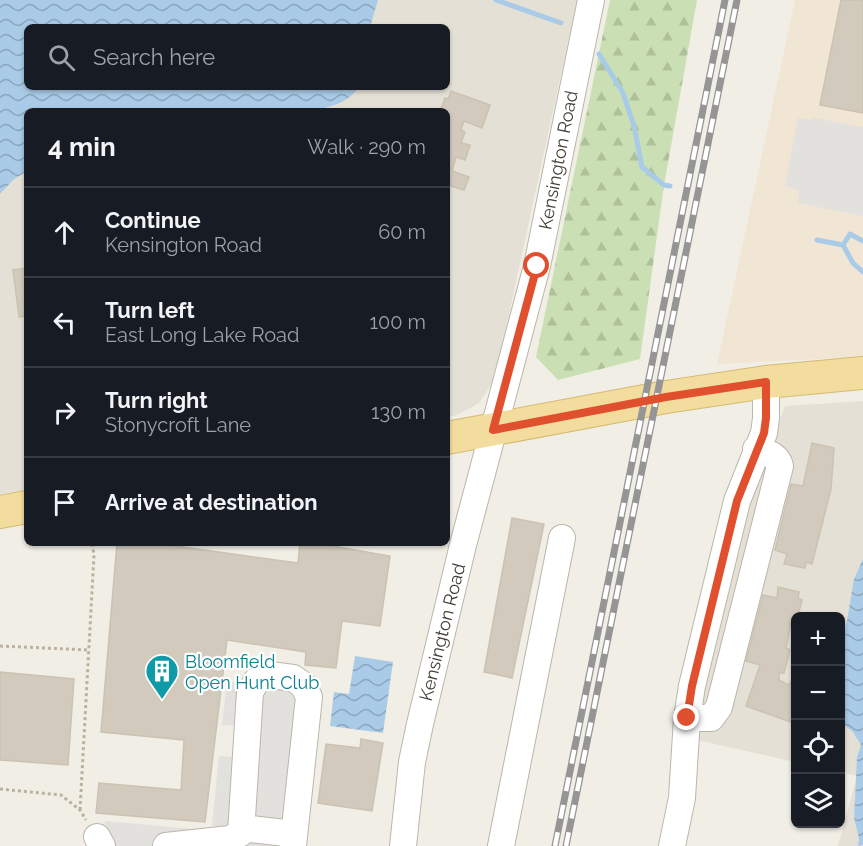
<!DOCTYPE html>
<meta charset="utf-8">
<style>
body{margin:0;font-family:Raleway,sans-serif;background:#20242c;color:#f1f3f6}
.controls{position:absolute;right:18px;bottom:18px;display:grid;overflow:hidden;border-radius:9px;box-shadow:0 2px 4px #0004}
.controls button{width:54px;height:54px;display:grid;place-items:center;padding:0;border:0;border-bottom:2px solid #363941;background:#171b24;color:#f1f3f6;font:30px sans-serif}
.stop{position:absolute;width:18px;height:18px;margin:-14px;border:4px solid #e0502e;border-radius:50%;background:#fff}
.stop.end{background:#e0502e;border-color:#fff;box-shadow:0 2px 6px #0008}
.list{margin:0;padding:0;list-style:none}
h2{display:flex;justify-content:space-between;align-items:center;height:78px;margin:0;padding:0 24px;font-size:26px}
h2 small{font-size:20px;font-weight:400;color:#9ea1a6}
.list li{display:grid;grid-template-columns:39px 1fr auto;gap:18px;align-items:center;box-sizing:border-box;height:90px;padding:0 24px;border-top:2px solid #363941}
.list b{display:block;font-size:22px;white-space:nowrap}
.list p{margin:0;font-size:20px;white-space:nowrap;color:#9ea1a6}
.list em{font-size:20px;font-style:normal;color:#9ea1a6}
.icon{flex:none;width:33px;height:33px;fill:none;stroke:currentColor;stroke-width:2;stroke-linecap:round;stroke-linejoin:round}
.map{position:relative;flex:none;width:863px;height:846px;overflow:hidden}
.search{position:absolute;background:#171b24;box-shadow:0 2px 4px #0004;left:24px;top:24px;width:426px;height:66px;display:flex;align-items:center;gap:15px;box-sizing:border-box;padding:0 21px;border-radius:9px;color:#9ea1a6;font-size:22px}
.panel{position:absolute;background:#171b24;box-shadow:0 2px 4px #0004;left:24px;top:108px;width:426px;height:438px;border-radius:9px}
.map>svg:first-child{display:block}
.residential{fill:#e4e0d5;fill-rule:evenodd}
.commercial{fill:#f1e5d4}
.forest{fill:url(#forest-firs)}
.parking{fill:#e2e1de}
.water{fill:url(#water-waves)}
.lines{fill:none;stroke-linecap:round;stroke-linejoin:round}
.stream{stroke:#a9cbe7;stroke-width:5}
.building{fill:#d1cabd;stroke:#cbc2b1;stroke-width:1.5}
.minor-casing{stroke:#bbb6aa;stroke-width:28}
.major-casing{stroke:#d5bb71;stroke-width:34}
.path{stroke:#bbb29d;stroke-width:3;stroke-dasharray:3 3;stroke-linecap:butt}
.minor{stroke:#fff;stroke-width:26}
.major{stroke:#f2dd9e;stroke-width:32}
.rail-casing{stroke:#959595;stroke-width:7}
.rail{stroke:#fff;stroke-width:4.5;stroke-dasharray:14;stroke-linecap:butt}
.route{stroke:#e0502e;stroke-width:8}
.labels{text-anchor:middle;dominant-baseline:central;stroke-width:4.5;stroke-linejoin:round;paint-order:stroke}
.street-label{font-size:18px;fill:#433e36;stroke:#fff}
.culture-label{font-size:18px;fill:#0d838f;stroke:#fff;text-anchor:start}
</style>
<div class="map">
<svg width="863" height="846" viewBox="0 0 863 846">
<defs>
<pattern id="forest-firs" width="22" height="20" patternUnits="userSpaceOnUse" patternTransform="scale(1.5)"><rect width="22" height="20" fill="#cae0b4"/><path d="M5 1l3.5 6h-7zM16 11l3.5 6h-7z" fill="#afc19b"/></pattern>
<pattern id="water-waves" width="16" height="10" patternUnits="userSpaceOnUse" patternTransform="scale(1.5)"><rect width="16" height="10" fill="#a9cbe7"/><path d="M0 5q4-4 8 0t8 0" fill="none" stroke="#8ba6bc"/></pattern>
</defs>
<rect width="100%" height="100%" fill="#f1eee6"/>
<!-- residential -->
<path class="residential" d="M0,0H577L495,379L479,403L457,415L447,417V111H27V490L0,494ZM27,27H447V87H27Z
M863,401V846H838L857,776L841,772L840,616H796L795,762L697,740L704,672L726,586L752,495L785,406Z"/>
<!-- commercial -->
<path class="commercial" d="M795,0H863V357L717,364Z"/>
<!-- forest -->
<path class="forest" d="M610,0H697L664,185L640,359L558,380L536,357Z"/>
<!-- parking -->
<path class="parking" d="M798,118L809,120L814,118L863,127V216L798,203L799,190L785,186Z
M301,673L300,846H113L104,835L105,821L194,829V835L226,828L212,826L219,756L233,757L237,726L222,725L227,681L240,683Z"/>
<!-- water -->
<path class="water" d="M0,0H378L370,27H27V87H358C349,104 328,107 311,111H27V171L13,180L0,194Z
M863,559V845L858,846L859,838L854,818L857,757L861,745L853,732L843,724L840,695L841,642L847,621L854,579Z
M355,656L393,662L383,733L330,726L334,692L349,694Z"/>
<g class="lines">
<!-- stream -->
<path class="stream" d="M496,0L561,23
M599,54L623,93L634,126L642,167L664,185L670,186
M817,240L843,245
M863,241L850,234L843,245L853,263L863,272"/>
</g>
<!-- building -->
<path class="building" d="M841,0H863V113L820,105Z
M451,91L490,105L482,128L464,121L461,130L465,132L461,143L470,145L465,160L456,157L452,171L469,177L464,190L447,185V111L441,109L445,98L448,99Z
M27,268V316L19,317L13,270Z
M812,443L834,448L831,489L812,564L806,562L805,568L784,564L787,554L775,550L791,484L803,486Z
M512,518L544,524L512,678L484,672Z
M117,543H154L298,563L300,543H315L390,556L380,626L342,621L336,668L305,665L306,652L227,640L205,822L96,813L99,783L181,790L184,740L101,732Z
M778,587L799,592L798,598L802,600L798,616H796V624L791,623L786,648L790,650L784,673H779V680L789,685L791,681L796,682V724L746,706L760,665L746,661L763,595L777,598Z
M0,672L74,679L68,765L0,760Z
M361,739L383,743L372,811L318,803L326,744L360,748Z"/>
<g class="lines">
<defs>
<path id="minor" d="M687,718H711L719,707L780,466C777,454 766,453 756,449
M242,828L294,834
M97,837L102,846
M166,846L230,839L241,833L250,692L257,680L270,675L293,678L303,685L309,697L293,846
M403,846L412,762L420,724L463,545L537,266L591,0
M501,846L562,538
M672,846L682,798L687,718L692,686L737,501L764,433L766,418V382"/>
<path id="major" d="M447,438L666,397L766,382L863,373
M0,512L27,507"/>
</defs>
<!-- minor casing -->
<use href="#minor" class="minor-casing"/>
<!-- major casing -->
<use href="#major" class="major-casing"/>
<!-- path -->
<path class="path" d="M0,646L89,650
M0,789L61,795L80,810L86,820
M80,810L94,555L92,543"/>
<!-- minor -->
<use href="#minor" class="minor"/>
<!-- major -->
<use href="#major" class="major"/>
<defs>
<path id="rail" d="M555,846L725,0
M566,846L737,0"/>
</defs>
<!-- rail casing -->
<use href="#rail" class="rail-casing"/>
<!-- rail -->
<use href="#rail" class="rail"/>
</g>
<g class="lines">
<!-- route -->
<path class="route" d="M537,266L493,430L666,397L766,382V418L764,433L737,501L692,686L687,718"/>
</g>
<!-- icons -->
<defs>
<symbol id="building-pin" viewBox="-11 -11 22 30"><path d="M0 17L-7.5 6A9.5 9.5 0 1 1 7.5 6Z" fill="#0f9aa8" stroke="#fff"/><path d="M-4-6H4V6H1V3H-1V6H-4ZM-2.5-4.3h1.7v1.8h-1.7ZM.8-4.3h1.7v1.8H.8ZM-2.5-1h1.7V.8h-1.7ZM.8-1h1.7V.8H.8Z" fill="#fff"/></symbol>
</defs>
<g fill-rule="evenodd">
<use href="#building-pin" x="143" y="652" width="38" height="52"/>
</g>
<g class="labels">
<!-- street labels -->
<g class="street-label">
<text transform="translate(558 160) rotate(-79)">Kensington Road</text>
<text transform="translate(442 632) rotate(-76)">Kensington Road</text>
</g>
<!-- culture labels -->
<g class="culture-label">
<text x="185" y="661">Bloomfield<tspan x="185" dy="21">Open Hunt Club</tspan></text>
</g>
</g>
</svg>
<div class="controls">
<button>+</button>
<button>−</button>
<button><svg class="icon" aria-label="locate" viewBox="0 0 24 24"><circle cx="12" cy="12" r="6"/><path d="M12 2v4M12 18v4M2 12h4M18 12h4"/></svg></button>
<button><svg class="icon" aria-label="layers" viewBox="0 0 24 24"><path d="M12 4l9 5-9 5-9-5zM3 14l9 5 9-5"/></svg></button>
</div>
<div class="stop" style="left:537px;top:266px"></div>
<div class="stop end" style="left:687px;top:718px"></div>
<div class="search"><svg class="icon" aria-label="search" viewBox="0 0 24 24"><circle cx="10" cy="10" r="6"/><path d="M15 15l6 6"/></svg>Search here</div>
<section class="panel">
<h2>4 min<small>Walk · 290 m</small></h2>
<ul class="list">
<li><svg class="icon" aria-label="ahead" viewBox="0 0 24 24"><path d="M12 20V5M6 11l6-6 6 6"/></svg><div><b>Continue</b><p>Kensington Road</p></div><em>60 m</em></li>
<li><svg class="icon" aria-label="left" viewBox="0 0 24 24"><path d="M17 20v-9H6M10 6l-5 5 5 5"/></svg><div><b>Turn left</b><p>East Long Lake Road</p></div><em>100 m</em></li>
<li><svg class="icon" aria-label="right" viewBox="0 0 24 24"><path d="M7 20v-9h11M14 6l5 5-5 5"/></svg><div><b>Turn right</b><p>Stonycroft Lane</p></div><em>130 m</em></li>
<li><svg class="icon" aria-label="arrive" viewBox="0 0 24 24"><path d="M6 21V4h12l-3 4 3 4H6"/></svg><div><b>Arrive at destination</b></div></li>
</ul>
</section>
</div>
